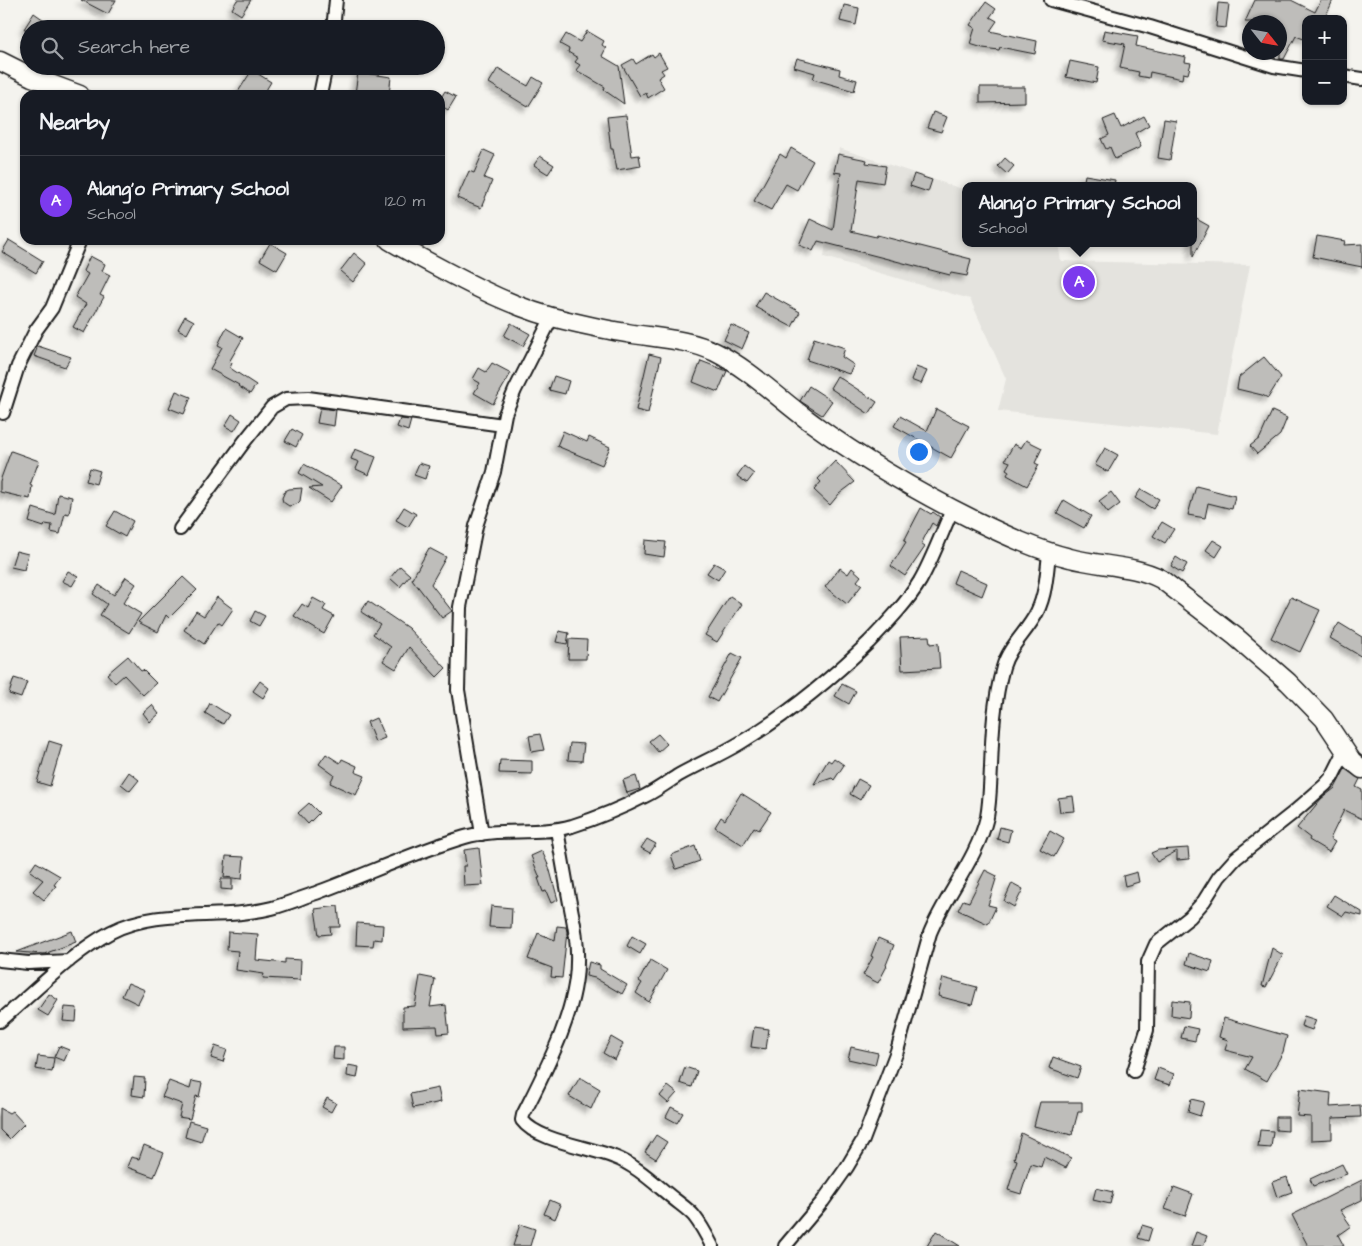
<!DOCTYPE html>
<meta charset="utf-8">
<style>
body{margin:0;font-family:"Architects Daughter",sans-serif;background:#242831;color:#f1f3f6}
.controls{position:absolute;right:15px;top:15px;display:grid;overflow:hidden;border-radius:10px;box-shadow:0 1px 4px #0004}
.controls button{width:45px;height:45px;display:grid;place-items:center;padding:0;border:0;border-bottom:1px solid #363941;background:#171b24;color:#f1f3f6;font:25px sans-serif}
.compass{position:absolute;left:1242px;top:15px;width:45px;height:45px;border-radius:50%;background:#171b24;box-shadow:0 1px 4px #0004;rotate:121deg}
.you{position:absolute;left:918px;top:451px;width:18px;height:18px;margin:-12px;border:4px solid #fff;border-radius:50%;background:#1a73e8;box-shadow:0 0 0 8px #1a73e833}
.badge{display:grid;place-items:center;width:32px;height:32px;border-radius:50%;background:#7c3aed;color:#fff;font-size:16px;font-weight:700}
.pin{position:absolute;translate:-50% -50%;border:2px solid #fff;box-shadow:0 1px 5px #0006}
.popup{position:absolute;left:962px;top:182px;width:235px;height:65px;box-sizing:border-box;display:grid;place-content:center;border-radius:10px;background:#171b24;filter:drop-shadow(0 1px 4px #0005);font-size:16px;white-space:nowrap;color:#9ea1a6}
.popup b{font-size:19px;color:#f1f3f6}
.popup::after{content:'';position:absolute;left:50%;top:100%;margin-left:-10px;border:10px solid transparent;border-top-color:#171b24}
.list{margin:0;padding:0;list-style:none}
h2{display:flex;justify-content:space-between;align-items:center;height:65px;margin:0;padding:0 20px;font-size:21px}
h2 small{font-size:16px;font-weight:400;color:#9ea1a6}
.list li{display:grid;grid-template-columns:32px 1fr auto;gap:15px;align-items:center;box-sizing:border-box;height:90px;padding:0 20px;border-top:1px solid #363941}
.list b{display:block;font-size:19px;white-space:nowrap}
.list p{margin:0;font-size:16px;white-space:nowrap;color:#9ea1a6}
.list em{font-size:16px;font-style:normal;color:#9ea1a6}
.icon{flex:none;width:28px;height:28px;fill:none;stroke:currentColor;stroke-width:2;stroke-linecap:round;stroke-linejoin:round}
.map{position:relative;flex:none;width:1362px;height:1246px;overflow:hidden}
.search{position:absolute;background:#171b24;box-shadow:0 1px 4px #0004;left:20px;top:20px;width:425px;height:55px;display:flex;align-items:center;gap:12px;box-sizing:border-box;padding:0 18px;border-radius:28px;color:#9ea1a6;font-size:19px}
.panel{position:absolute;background:#171b24;box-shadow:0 1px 4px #0004;left:20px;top:90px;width:425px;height:155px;border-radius:15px}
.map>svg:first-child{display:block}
.built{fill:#e4e3de}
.building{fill:#bebdba;stroke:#1c1c1c;filter:url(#shadow)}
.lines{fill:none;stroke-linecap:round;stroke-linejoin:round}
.street-casing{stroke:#1c1c1c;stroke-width:16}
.secondary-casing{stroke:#1c1c1c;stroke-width:21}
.street{stroke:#fdfcf7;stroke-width:12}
.secondary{stroke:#fdfcf7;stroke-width:18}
</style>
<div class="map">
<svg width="1362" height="1246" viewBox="0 0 1362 1246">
<defs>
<filter id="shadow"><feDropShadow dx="-4.5" dy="4.5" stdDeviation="2.5" flood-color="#0004"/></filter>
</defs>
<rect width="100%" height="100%" fill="#f4f3ee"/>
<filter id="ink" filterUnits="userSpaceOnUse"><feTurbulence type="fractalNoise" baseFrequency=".02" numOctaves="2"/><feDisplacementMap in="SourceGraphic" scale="10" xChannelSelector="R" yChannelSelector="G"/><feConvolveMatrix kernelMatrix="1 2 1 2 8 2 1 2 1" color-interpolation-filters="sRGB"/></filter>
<g filter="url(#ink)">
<!-- built -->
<path class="built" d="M839,148L965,190V243H1058L1061,261L1250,265L1217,434L998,411L1006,379L970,299L824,257Z"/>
<!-- building -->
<path class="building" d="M81,0H116L108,14Z
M237,0H251L241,15L232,9Z
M1255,0H1291L1315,12L1321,0H1333L1325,18L1327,19H1306V40L1296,36L1284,59H1280V22H1245Z
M986,2L996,9L990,17L997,21L990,31L1037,41L1035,54L1000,47L999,50L983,48L970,44L975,28L970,25Z
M1218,3L1229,4L1226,28L1216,27Z
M844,5L859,8L856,25L840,21Z
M34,13L57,29H24Z
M1104,30L1138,36L1136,46L1186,57L1185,62L1191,63L1188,74L1183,73L1182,79L1150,72L1149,78L1138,76L1139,72L1120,68L1125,44L1102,40Z
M587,31L604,41L602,45L606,48L602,56L619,66L624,104L604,90L605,87L576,70L580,65L575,62L578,58L568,52L569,49L560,44L566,34L580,42Z
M659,53L667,67L661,70L664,74L658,78L664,88L648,98L646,93L640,96L622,65L633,59L636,64L652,54L654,57Z
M797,58L840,69L839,75L857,80L854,91L813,79L815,73L794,67Z
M1070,61L1099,67L1096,83L1066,77Z
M498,68L528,86L533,77L543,83L528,107L489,83Z
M252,70L271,82L263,95H236Z
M358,72L391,77L389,95L355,94Z
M980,87H1025V102L980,103Z
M445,91L456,97L448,110L440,105V99Z
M933,112L947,117L941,132L927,128Z
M626,115L632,156L639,155L641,166L617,170L613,149H611L607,117Z
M1115,115L1121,128L1144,116L1149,125L1135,133L1141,147L1115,159L1110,147L1106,149L1101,139L1109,135L1103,120Z
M1164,119L1176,121L1170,160L1158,158Z
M791,148L813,161L797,190L786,184L771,210L754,201L780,154L786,158Z
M484,150L495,155L484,178L492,181L481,208L457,198L469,171L474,173Z
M838,154L867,160L866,163L886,166L883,183L859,179L851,231L876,237L877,235L971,259L967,276L951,273L950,275L818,241L813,251L799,245L810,219L833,230L841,173L834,172Z
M540,156L554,165L548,174L534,165Z
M1005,158L1014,166L1007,174L998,166Z
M914,174L932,180L928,192L910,186Z
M1085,175L1115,180L1114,186H1083Z
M1193,217L1209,226L1193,257Z
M1317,236L1345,241L1344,245L1362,244V267L1313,257Z
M9,240L43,261L36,273L2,252Z
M270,243L287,253L277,270L260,260Z
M354,253L367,264L353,282L340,271Z
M90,256L105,264L102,271L110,275L100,295L104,297L84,333L73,327L86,304L75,297L88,274L83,271Z
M764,292L800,312L792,327L755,307Z
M185,316L194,321L187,334L178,329Z
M511,323L530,334L523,346L504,336Z
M731,325L749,333L742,349L724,340Z
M226,328L243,338L229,362L232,363L230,368L256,385L250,394L238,386L239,385L210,369L222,347L218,345Z
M814,338L845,348L842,357L854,365L849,374L807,360Z
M38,346L71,357L65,367L34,356Z
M649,354L661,357L648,413L636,410Z
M1264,357L1281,377L1268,398L1262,395L1237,389L1239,377Z
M701,361L727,371L718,392L693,382Z
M492,363L511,373L493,404L474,393L480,383L473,379L479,368L486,372Z
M916,367L927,371L921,384L911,380Z
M554,376L569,381L565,394L549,390Z
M837,376L877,402L869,414L830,388Z
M809,386L832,401L822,415L800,401Z
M176,391L191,397L184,414L169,408Z
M320,408L336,410L334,426L317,423Z
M936,409L969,426L951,458L894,426L900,416L927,431Z
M1272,411L1287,418L1280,435L1257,454L1250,446L1260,438Z
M232,414L241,420L234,431L225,426Z
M400,419L411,420L408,431L397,427Z
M292,429L302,435L296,447L285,441Z
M563,431L587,442L589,437L610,447L602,465L557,446Z
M1026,440L1042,448L1035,463L1039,465L1027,486L1007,475L1009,471L1006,469L1010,462L1005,460L1014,444L1021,448Z
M1105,448L1118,455L1108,472L1095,465Z
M355,449L376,457L369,475L356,469L359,462L351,459Z
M11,451L39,461L30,485L32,486L30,499L0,492V481Z
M835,461L855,482L839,494L830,505L814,490L821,482L818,479Z
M419,463L429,466L425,479L414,475Z
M304,464L342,486L331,502L309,488L322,487L299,473Z
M744,466L754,474L747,483L737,476Z
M90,468L100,471L96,484L86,481Z
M1196,486L1235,496L1232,509L1208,503L1205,518L1188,515Z
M302,488L300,501L297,504L289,506L283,502L282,498L285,491L289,489Z
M1141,489L1159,499L1153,509L1135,498Z
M1111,492L1120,504L1108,513L1099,501Z
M58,494L72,497L69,514L65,513L60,534L51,532L52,525L45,524L44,527L29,522L33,508L55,515Z
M1064,500L1091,516L1084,528L1057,513Z
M404,507L416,514L408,527L396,520Z
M921,508L931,514L933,512L940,517L936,526L932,523L921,544L925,547L905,576L891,566L906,542L904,541Z
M115,511L133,521L125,537L106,526Z
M1162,522L1174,529L1165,543L1153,536Z
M645,540L666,542L664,557L644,554Z
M1213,540L1223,546L1216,557L1206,550Z
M429,548L446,557L431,584L452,611L442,618L412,579Z
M16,551L28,554L24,570L11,567Z
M1176,557L1187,564L1182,573L1171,566Z
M714,563L725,569L718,580L707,573Z
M400,566L410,575L400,587L390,578Z
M840,568L848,574L852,568L861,576L857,581L862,585L847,604L825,587Z
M958,570L987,583L982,596L953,583Z
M68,571L78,576L72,586L62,581Z
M126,577L136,584L123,603L141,614L129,633L100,615L107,604L93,594L99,585L114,595Z
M183,577L197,590L169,618L166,615L158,632L138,622Z
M730,596L742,604L717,642L705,635Z
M217,597L233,609L222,625L218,622L204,644L184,630L196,611L204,616Z
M1291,597L1320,610L1300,652L1271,638Z
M313,598L326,605L323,610L334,616L324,634L294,616L302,604L308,608Z
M368,601L408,628L446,668L437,677L409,647L396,669L383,661L391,647L373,634L380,624L361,612Z
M255,611L265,616L259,626L250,621Z
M1339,623L1362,637V657L1330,638Z
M559,631L569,633L567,644L556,642Z
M929,636L930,644L938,643L940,668L902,670L900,637Z
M569,639L587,640L586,659H568Z
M732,653L742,658L717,702L708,697Z
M128,656L141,671L143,670L156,683L143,695L124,675L115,683L107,674Z
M14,678L27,682L21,698L9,694Z
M260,681L269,688L263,698L253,691Z
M842,684L856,691L849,704L835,696Z
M210,703L229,715L223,724L205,713Z
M152,705L159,714L150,722L143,713Z
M376,718L385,738L375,742L367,722Z
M540,734L544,750L532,752L529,736Z
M658,734L667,744L658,752L649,741Z
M49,741L62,745L50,786L37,782Z
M570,743L584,744L582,761L568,760Z
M326,754L340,763L342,759L357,766L355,772L365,776L356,795L330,783L334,775L319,764Z
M834,758L844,765L834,780L832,778L814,784L828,760L831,762Z
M500,760L532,761V774L499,773Z
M1345,769L1360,779L1356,787L1362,790V819L1344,810L1330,839L1335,842L1329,852L1309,840L1310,838L1297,828L1321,799L1335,788Z
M129,772L139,780L130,791L121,784Z
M636,776L640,789L627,793L623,780Z
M858,779L869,785L860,800L850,794Z
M741,793L771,812L759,830L754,827L743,845L715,827L721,817L725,820Z
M1073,796L1075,811L1060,812L1058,798Z
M309,803L319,813L308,824L298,813Z
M1000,827L1011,830L1008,842L997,839Z
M1050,831L1064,839L1054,857L1040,849Z
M647,839L656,844L650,853L641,848Z
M695,846L700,861L676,869L671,855Z
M479,848L483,885L464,886L463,866H466L464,850Z
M1188,848L1189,859L1177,860V851L1157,862L1151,853L1158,850Z
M542,851L549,867L558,900L551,903L546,891L543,892L538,878H540L531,856Z
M226,856L244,857L242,879L224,877Z
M36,862L60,876L54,885L56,886L44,900L33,891L43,880L30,871Z
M985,870L997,876L988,905L996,907L988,924L958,910L963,900L969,902Z
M1137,872L1139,882L1125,886L1123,876Z
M221,879H232V890L221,889Z
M1012,883L1023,889L1014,907L1004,901Z
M1334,895L1362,912V916L1346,912L1343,916L1327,906Z
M338,906L340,927H330L331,934L319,935L315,909Z
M491,906L512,908L511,928L489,927Z
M357,923L383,925L382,940L374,939L373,946L356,945Z
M557,926L566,927L567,932L562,978L551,977L552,968L528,959L538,933L555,940Z
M72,931L76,942L44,954L17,952Z
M228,932L258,934L256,960L285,963V959L301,960L300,980L263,978L264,974L236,970L238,951L227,950Z
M632,936L646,944L640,954L627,946Z
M878,938L894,945L886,965L887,966L878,983L863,975L873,957L871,956Z
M1272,948L1283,955L1266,987L1262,986Z
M1189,953L1213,961L1210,972L1186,964Z
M650,960L667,970L649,1002L636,993L642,983L639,981Z
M589,962L600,965V969L627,985L622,994L595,978L586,976Z
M420,976L435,979L430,1007L446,1005L449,1033L438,1034L437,1026L403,1027V1007L415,1006Z
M943,978L977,987L972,1005L938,996Z
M128,983L145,990L138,1004L122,996Z
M49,994L58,1000L48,1016L38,1010Z
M1172,1000L1190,1002L1189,1018L1171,1015Z
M65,1007L77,1008L76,1022L63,1021Z
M1304,1016L1316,1020L1312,1030L1301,1026Z
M1224,1018L1287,1036L1283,1052L1267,1081L1245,1069L1252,1057L1225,1050L1228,1040L1219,1037Z
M1184,1026L1198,1029L1195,1041L1181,1038Z
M754,1027L769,1029L766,1049L751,1047Z
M611,1037L623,1044L615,1060L603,1053Z
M59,1046L69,1050L64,1061L54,1057Z
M215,1046L227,1050L223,1062L211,1058Z
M334,1047H344V1060L333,1059Z
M851,1047L878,1053L875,1065L848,1059Z
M38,1056L54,1058L52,1072L36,1069Z
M1053,1057L1081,1067L1077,1078L1049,1068Z
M348,1065L359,1067L357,1078L347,1076Z
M685,1067L697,1071L692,1087L680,1083Z
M1158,1068L1174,1074L1170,1085L1154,1080Z
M134,1077L145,1078L144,1097L132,1095Z
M580,1077L600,1089L591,1109L569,1096Z
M169,1081L190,1089L192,1081L202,1083L199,1097L196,1096L190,1119L179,1117L182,1104L162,1097Z
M668,1086L677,1093L668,1103L660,1096Z
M438,1088L441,1102L413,1108L410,1094Z
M1300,1089L1331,1093L1330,1107L1360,1105L1361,1117L1332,1118V1139L1311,1140V1117L1297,1116Z
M327,1098L336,1103L331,1112L322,1107Z
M1191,1099L1204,1102L1200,1116L1188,1112Z
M1040,1102H1082V1112H1078L1072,1135L1034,1126Z
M671,1107L683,1113L677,1123L666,1117Z
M0,1108L9,1113L12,1111L24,1124L9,1139L0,1130Z
M1276,1117H1288V1131L1276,1130Z
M189,1121L206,1126L201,1142L185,1137Z
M1260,1130L1273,1131L1271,1148L1258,1147Z
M1021,1133L1071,1158L1066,1168L1044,1157L1041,1167L1031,1164L1021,1194L1008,1190L1017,1160L1014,1159Z
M656,1135L667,1142L656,1159L645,1152Z
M144,1145L164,1153L154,1177L127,1167L131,1157L139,1159Z
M1342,1164L1347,1174L1313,1186L1310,1179Z
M1287,1177L1292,1192L1277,1197L1272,1182Z
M1362,1180V1200L1340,1210L1351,1226L1338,1235L1344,1246H1308L1292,1215Z
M1174,1187L1193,1194L1185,1216L1165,1209Z
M1096,1188L1113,1192L1110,1204L1093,1200Z
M550,1200L561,1205L555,1219L544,1214Z
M520,1224L535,1229L530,1246H513Z
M1142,1225L1152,1228L1148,1241L1138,1238Z
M936,1231L960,1246H927Z
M1196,1232L1207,1236L1203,1246H1191Z"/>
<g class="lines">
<defs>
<path id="street" d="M1051,0L1150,27L1274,66L1306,71
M333,29L336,0
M1343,76L1362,79
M320,95L326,66
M3,413L18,366L36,330L52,308L80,240
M180,529L244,442L272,407L286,399L308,398L503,425
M557,830C561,853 565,875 569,898C573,919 578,940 577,962C577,1012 545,1071 523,1115L522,1120C537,1141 589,1147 614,1157C636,1165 655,1184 674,1199C680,1204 689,1210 694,1216C702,1226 707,1236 712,1246
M482,834L458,690L460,607L476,526L494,472L505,414L515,390L552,317
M0,960L28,963L69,961
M0,1021C35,992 70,954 111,932C158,907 221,921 272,908C287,904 301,898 316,893C365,875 414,852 465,837C499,827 537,836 572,826C597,818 622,808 645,796C657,790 668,782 679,775C699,764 720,755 740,743C787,715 829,681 869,642C887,623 906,604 920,581C933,558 942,532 953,508
M1134,1071L1147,1030L1148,962L1156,944L1190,917L1204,901L1219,877L1236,858L1293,813L1325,785L1332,777L1345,751
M785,1246L823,1201L847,1167L863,1140L897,1051L930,933C946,894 977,859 987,817C990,801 990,785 991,768C992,734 994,700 1003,667C1009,646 1028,631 1037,612C1046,594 1047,572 1049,553"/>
<path id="secondary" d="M0,61L32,77L80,95
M389,240C404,249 419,257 434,265C475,287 519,310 564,320C585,325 606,330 627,333C657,338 688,339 715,352C751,370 780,400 812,423C863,460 918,492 974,520C1005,535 1037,550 1070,558C1099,566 1134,565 1161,579L1236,637L1288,682L1324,719L1352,761L1362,769"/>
</defs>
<!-- street casing -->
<use href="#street" class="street-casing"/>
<!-- secondary casing -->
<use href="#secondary" class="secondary-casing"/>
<!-- street -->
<use href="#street" class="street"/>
<!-- secondary -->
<use href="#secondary" class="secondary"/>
</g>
</g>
</svg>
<div class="controls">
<button>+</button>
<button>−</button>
</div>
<svg class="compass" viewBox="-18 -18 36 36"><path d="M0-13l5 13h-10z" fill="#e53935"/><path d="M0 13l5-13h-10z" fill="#9ea1a6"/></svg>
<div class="you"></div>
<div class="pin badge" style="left:1079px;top:282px">A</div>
<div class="popup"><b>Alang'o Primary School</b>School</div>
<div class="search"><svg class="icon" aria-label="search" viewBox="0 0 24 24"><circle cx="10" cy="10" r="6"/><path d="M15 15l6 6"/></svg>Search here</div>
<section class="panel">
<h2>Nearby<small></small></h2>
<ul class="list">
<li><span class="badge">A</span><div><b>Alang'o Primary School</b><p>School</p></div><em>120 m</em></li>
</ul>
</section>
</div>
